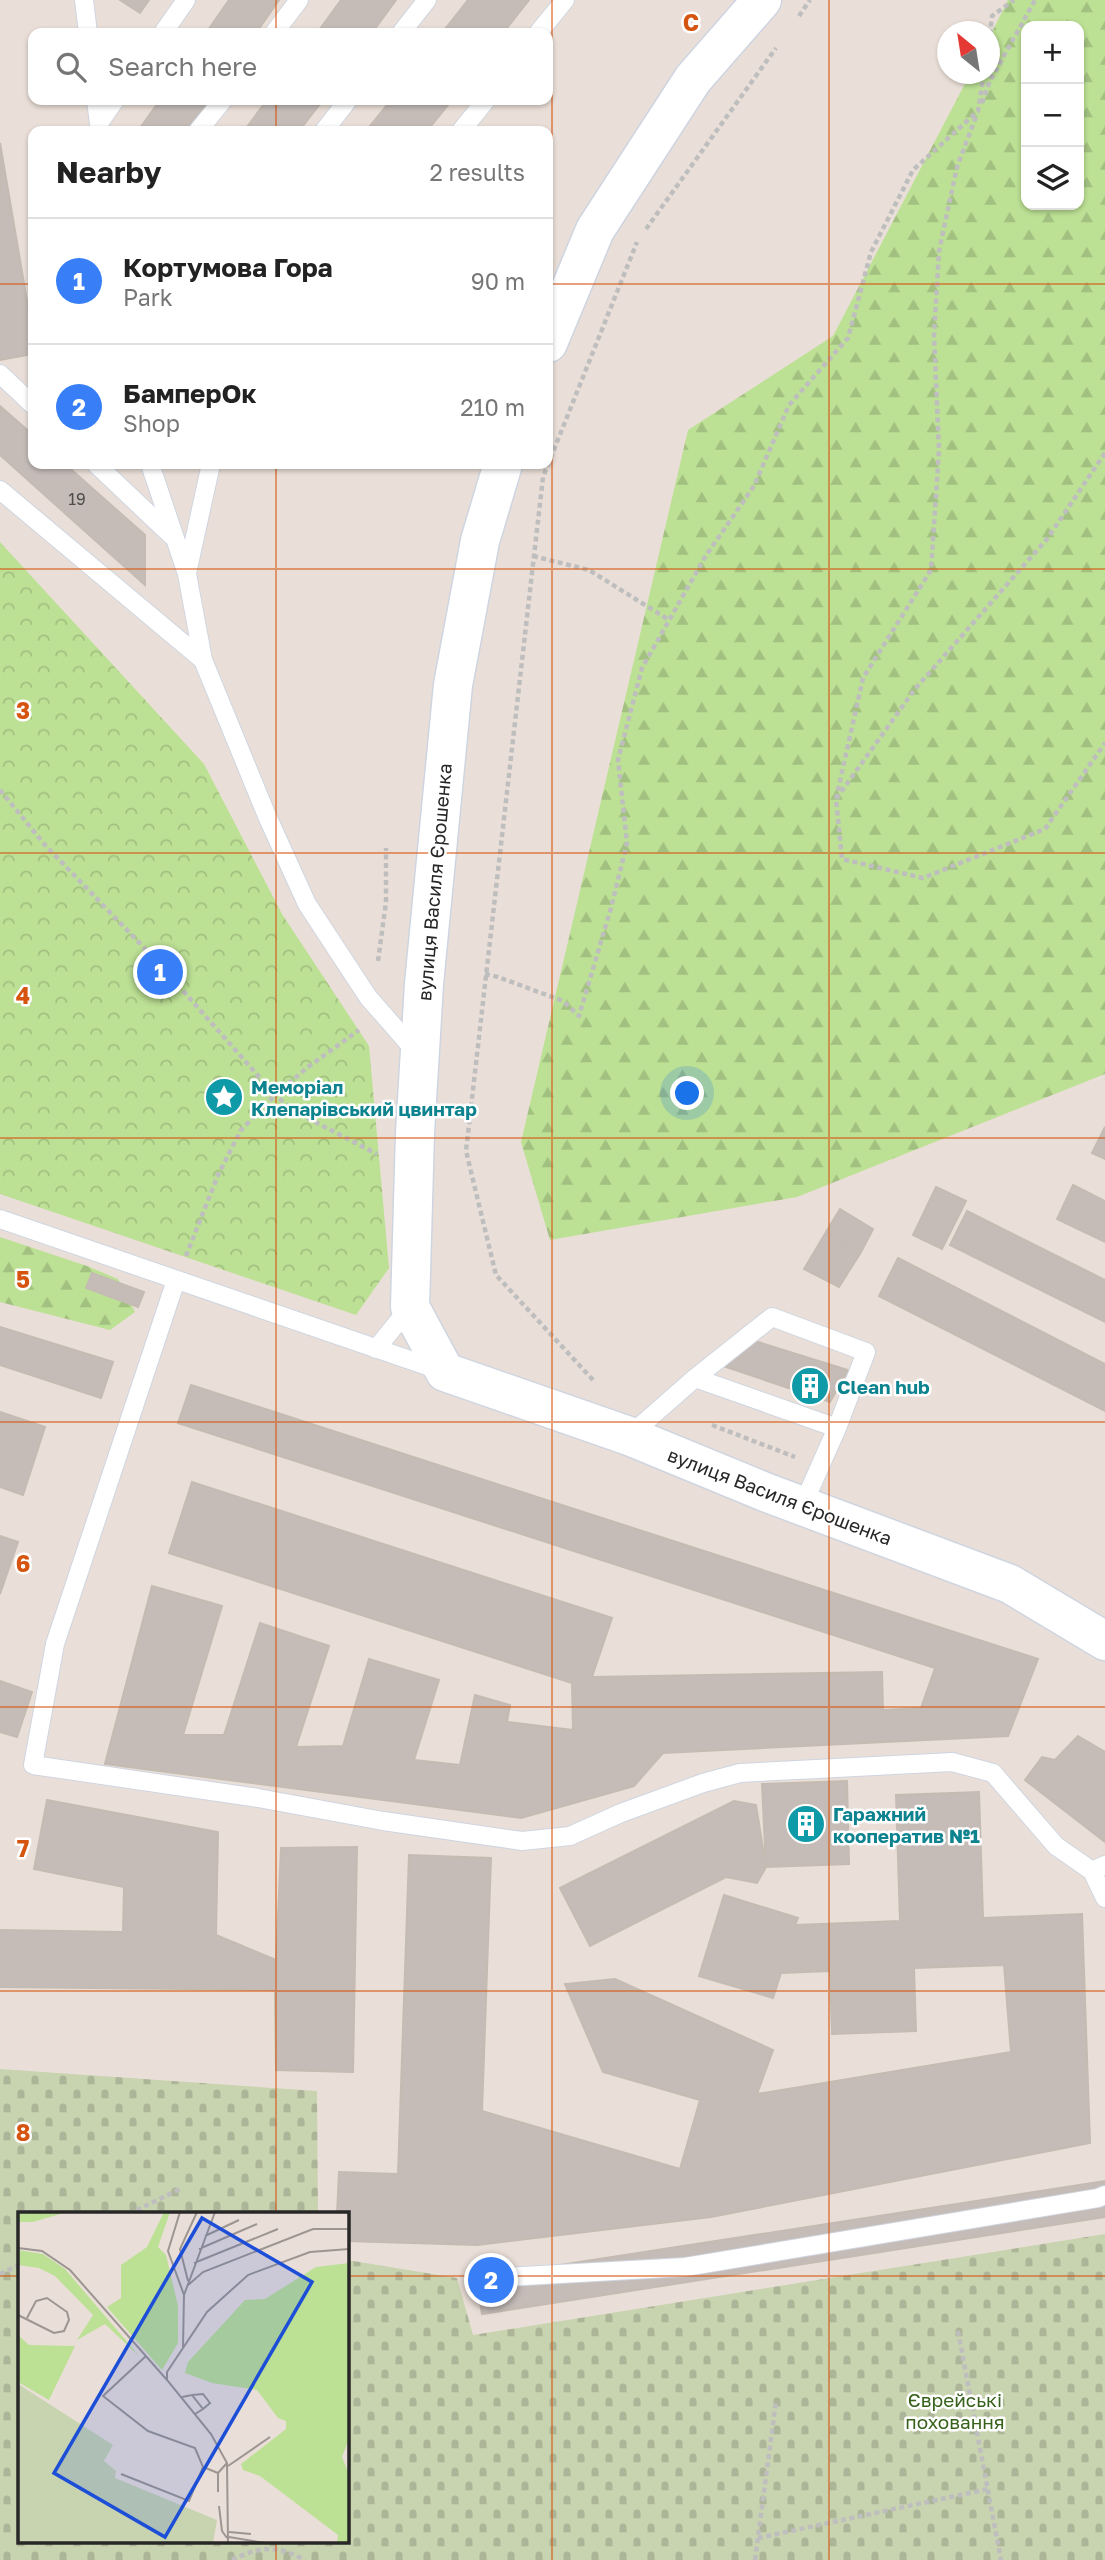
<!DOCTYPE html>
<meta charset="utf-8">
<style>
body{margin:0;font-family:"Golos Text",sans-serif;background:#f2f2f2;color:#222}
.controls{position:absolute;right:21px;top:21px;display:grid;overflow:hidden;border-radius:14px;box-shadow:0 2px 5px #0004}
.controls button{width:63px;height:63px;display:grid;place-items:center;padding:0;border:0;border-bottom:2px solid #e0e0e0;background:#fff;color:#222;font:35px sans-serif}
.compass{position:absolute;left:937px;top:21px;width:63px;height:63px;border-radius:50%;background:#fff;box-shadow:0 2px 5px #0004;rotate:330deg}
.you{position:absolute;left:688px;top:1094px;width:24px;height:24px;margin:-18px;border:5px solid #fff;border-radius:50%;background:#1a73e8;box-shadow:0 0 0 10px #1a73e833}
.badge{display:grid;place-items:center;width:46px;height:46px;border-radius:50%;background:#387ff7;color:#fff;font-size:23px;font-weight:700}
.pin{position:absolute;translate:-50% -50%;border:4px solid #fff;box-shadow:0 2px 7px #0006}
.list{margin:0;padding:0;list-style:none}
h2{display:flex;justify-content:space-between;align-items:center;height:91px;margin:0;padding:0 28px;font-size:30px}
h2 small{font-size:23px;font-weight:400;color:#767676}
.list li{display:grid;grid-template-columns:46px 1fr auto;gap:21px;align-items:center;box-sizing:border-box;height:126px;padding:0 28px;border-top:2px solid #e0e0e0}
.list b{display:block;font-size:26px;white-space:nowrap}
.list p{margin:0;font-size:23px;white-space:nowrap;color:#767676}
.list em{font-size:23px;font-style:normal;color:#767676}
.icon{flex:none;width:38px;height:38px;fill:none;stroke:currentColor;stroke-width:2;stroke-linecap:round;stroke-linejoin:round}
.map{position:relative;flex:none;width:1105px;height:2560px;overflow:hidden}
.search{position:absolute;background:#fff;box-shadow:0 2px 5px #0004;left:28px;top:28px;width:525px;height:77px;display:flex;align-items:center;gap:18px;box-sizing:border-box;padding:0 24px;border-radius:14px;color:#767676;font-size:26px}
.panel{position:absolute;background:#fff;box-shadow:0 2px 5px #0004;left:28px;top:126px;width:525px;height:343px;border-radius:14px}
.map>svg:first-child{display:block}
.forest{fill:url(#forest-firs);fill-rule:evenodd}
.cemetery{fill:url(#cemetery-stones)}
.park{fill:url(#park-crowns)}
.building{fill:#c5bcb8;stroke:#c4bbb2;stroke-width:2}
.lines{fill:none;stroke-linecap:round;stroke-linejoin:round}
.lane-casing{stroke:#ced5e0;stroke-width:20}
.secondary-casing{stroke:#ced5e0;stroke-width:41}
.path{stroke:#bebebe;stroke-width:4.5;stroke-dasharray:5 3.5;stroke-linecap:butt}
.lane{stroke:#fff;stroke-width:18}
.secondary{stroke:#fff;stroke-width:38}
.grid{fill:none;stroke:#d5540f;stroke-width:2;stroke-opacity:0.55}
.labels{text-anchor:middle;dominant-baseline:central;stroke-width:5;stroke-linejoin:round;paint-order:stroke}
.number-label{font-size:16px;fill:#4e4c4b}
.street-label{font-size:19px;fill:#272727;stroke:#fff}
.culture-label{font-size:19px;font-weight:bold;fill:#0d838f;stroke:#fff;text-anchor:start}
.park-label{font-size:19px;fill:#36611a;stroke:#fff}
.inset-road{fill:none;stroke:#9c9591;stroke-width:2}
.view{fill:#1d4ed8;fill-opacity:0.15;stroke:#1d4ed8;stroke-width:3.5}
.inset-edge{fill:none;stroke:#272727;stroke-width:3.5}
.grid-label{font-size:23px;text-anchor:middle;font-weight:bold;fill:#d5540f;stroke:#fff;stroke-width:5;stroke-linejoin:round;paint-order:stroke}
</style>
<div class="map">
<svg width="1105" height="2560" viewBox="0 0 1105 2560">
<defs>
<pattern id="forest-firs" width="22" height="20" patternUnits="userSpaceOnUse" patternTransform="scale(1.75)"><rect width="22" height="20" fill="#bce094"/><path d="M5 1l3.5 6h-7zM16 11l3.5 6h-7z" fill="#a2c080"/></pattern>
<pattern id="cemetery-stones" width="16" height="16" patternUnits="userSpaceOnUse" patternTransform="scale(1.75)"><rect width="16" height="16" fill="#c8d3af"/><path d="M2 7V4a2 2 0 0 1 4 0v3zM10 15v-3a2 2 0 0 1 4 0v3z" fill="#acb597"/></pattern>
<pattern id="park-crowns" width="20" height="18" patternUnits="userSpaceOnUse" patternTransform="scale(1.75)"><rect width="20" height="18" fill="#bce094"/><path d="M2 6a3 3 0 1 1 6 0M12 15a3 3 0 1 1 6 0" fill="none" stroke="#a2c080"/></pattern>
</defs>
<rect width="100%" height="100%" fill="#eadfd8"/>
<!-- forest -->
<path class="forest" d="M1008,0H1105V1074L797,1197L550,1240L521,1142L688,430L833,336L970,74H990V36ZM1026,26H1079V205H1026Z
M0,1237L87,1266L118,1279L135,1312L110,1330L0,1302Z"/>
<!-- cemetery -->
<path class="cemetery" d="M0,2069L317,2091L318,2213L19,2214V2541H346L347,2260L457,2278L473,2335L1105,2234V2560H0Z"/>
<!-- park -->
<path class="park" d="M0,542L204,764L282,914L369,1046L389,1268L356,1315L0,1194Z"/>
<!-- building -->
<path class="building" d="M120,0H149L140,13Z
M229,0H279L256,33H206Z
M341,0H396L372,33H317Z
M468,0H529L503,33H442Z
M160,100H210L188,131H138Z
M267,100H323L299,131H244Z
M391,100H452L427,131H366Z
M0,143L33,336V354L0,360Z
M0,406L33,435V464H65L145,535V585L0,455Z
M1105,1127V1159L1092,1153Z
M1073,1185L1105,1201V1242L1057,1219Z
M936,1187L966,1201L942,1249L913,1235Z
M840,1209L873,1229L861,1252L826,1232Z
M967,1211L1105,1280V1322L950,1245Z
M826,1232L861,1252L839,1287L804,1269Z
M898,1258L1105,1364V1411L879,1296Z
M92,1273L144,1292L138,1307L86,1288Z
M0,1327L113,1362L101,1398L0,1365Z
M755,1341L848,1370L830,1402L720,1365Z
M191,1385L1038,1659L1008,1736L663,1753L634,1786L521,1818L105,1764L152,1586L222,1606L183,1735H224L260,1623L329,1646L296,1747L343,1746L369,1659L439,1680L414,1760L460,1765L475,1695L510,1705L507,1722L573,1730L572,1683L169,1553L192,1482L612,1618L592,1677L882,1672L883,1710L921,1708L935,1668L178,1423Z
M0,1412L45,1427L23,1495L0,1487Z
M0,1536L18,1542L0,1594Z
M0,1681L32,1692L17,1737L0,1732Z
M1078,1736L1105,1752V1842L1025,1780L1042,1757L1055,1760Z
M847,1781L849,1864L766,1867L762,1784Z
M979,1792L983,1918L1082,1914L1090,2143L711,2217L477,2245L346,2241V2214H337L339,2172L398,2174L409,1855L491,1858L482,2111L680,2169L700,2100L603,2072L565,1984L615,1979L773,2050L757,2094L1011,2052L1004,1965L914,1968L916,2031L832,2034L830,1971L781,1973L773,1998L699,1976L724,1895L798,1918L795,1925L900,1921L896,1795Z
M47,1800L218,1832L216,1935L276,1960L281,1848L357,1847L353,2072L276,2070L275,1990L0,1987V1930L123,1932L124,1887L34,1869Z
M734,1801L756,1805L766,1867L757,1883L726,1877L590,1946L560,1888Z
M1105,2181V2217L482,2314L476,2278Z"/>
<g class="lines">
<defs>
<path id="lane" d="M84,0L88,33
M163,33L186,0
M274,33L299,0
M401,33L427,0
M538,33L565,0
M96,100L100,131
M99,123L115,100
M198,131L223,100
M324,131L348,100
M461,131L486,100
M0,374L33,405
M96,464L172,536
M150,464L187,574L203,660L267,816L307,904L368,997L417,1053
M0,490L203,660
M187,573L211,464
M0,1219L439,1370
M176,1280L55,1644L33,1765L258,1798L383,1821L522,1841L570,1836L621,1813L703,1783L740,1773L952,1762L993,1773L1056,1846L1092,1871L1105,1865
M376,1349L410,1307
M695,1378L772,1317L866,1352L837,1428
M629,1436L695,1378L837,1428L802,1507
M1092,1871L1105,1898
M506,2277L685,2267L1098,2198L1105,2195"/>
<path id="secondary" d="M548,343L595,230L693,79L762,0
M503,464L480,541L453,685L424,984L415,1133L410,1307L445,1372L629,1436L765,1492L1010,1584L1105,1641"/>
</defs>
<!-- lane casing -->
<use href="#lane" class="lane-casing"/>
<!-- secondary casing -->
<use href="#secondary" class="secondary-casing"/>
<!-- path -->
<path class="path" d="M799,16L810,0
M990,35L992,16L1014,0
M982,103L990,81L1035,0
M646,229L776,48
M1105,453L1047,539L915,689L836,799L842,859L923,878L1045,829L1105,743
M533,556L589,570L669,620
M0,790L45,845L155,959L275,1095L294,1111L377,1154
M836,799L863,678L931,570L939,450L934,336L939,251L957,167L977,114
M378,961L386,902V848
M485,974L498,977L563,1001L579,1016L611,908L627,843L618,760L642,668L705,557L754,486L789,405L848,338L871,252L913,170L978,111L984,74
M186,1256L218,1175L241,1130L275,1095L308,1067L359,1030
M593,1380L496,1275L466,1151L543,477L637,242
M712,1425L795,1457
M129,2214L180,2189
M0,2274L19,2265
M958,2331L1001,2560
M758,2538L988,2489
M232,2560C260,2546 277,2545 305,2560
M755,2560L776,2401"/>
<!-- lane -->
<use href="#lane" class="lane"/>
<!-- secondary -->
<use href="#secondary" class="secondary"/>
</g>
<!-- grid -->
<path class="grid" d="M276,0V33M552,0V2560M829,0V2560M276,100V131M0,284H33M548,284H1105M276,464V2214M0,569H1105M0,853H1105M0,1138H1105M0,1422H1105M0,1707H1105M0,1991H1105M0,2276H19M346,2276H1105M276,2541V2560"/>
<!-- icons -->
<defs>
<symbol id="sight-disc" viewBox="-11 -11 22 22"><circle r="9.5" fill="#0f9aa8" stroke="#fff"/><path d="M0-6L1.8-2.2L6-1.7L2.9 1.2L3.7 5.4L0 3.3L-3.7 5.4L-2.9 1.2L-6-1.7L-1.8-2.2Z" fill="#fff"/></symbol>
<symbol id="building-disc" viewBox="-11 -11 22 22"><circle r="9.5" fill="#0f9aa8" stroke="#fff"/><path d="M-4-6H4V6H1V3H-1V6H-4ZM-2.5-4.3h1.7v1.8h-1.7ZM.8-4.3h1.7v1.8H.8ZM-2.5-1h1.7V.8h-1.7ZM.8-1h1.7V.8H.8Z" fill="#fff"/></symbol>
</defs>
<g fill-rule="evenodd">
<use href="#sight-disc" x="202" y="1075" width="44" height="44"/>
<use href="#building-disc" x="788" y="1364" width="44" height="44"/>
<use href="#building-disc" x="784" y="1802" width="44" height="44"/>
</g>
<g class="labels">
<!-- number labels -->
<g class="number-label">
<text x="77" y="499">19</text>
</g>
<!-- street labels -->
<g class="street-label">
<text transform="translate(434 882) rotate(-85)">вулиця Василя Єрошенка</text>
<text transform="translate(780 1496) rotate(21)">вулиця Василя Єрошенка</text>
</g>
<!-- culture labels -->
<g class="culture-label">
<text x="251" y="1086">Меморіал<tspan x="251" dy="22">Клепарівський цвинтар</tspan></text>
<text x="837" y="1386">Clean hub</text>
<text x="833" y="1813">Гаражний<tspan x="833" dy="22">кооператив №1</tspan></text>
</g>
<!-- park labels -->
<g class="park-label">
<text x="955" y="2399">Єврейські<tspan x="955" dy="22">поховання</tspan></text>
</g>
</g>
<!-- overview -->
<g transform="translate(18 2212)">
<rect width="331" height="331" fill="#eadfd8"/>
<path d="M0,38L25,42L47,57L122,145L87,112L59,128L75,103L37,64L21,56L0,53ZM331,51V227L324,245L331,262V331H319L320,323L242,264L225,258L223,252L268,217V209L260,206L239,178L194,171L167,161L170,150L227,88L247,87L298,55Z" fill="#bce094"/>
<path d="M0,172L95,233L86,249L98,259L97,266L199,308L195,331H0Z" fill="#c8d3af"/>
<path d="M0,0H49L15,10H0ZM146,0H152L140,35L148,43L160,94V131L144,158L89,95L103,86V53L129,35ZM0,123L11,133L57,134L31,188L0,170Z" fill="#bce094"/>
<path class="inset-road" d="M162,0L150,39L166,83M187,24L221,8M0,36L24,39L52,58L149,168M181,37L239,12M176,51L260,17M170,69L162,37L179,0M169,74L185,60L295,17H331M0,103L36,121L46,119L51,108L49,100L29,86L18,89L9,106M165,135L166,83L197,0M128,144L85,184L130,219L177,236L185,255L200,261M174,183L185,182L192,191L185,197M164,185L174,183L185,197L177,202M210,254L252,225M103,262L171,289L185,255M200,280V261L209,251M201,294L204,319L209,326M211,320L233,322M211,325L247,331M210,331L209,251L193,222L149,168V160L189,100L230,63L292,40L331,37"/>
<path class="view" d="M184,6L294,70L147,325L36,261Z"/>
<rect width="331" height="331" class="inset-edge"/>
</g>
<g class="grid-label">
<text x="691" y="31">C</text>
<text x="23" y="719">3</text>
<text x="23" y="1004">4</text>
<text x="23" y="1288">5</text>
<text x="23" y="1572">6</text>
<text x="23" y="1857">7</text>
<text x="23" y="2141">8</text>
</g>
</svg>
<div class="controls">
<button>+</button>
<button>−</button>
<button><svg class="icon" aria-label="layers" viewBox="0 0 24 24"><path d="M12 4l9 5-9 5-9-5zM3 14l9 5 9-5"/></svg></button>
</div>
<svg class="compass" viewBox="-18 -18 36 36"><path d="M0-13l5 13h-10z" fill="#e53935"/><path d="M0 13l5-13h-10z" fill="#767676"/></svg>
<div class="you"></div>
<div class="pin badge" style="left:160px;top:972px">1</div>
<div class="pin badge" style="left:491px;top:2280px">2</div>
<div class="search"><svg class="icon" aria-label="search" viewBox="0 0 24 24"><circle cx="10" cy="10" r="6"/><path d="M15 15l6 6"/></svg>Search here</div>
<section class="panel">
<h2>Nearby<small>2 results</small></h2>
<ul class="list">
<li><span class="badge">1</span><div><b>Кортумова Гора</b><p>Park</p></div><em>90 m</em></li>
<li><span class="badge">2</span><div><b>БамперОк</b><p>Shop</p></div><em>210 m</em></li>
</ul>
</section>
</div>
